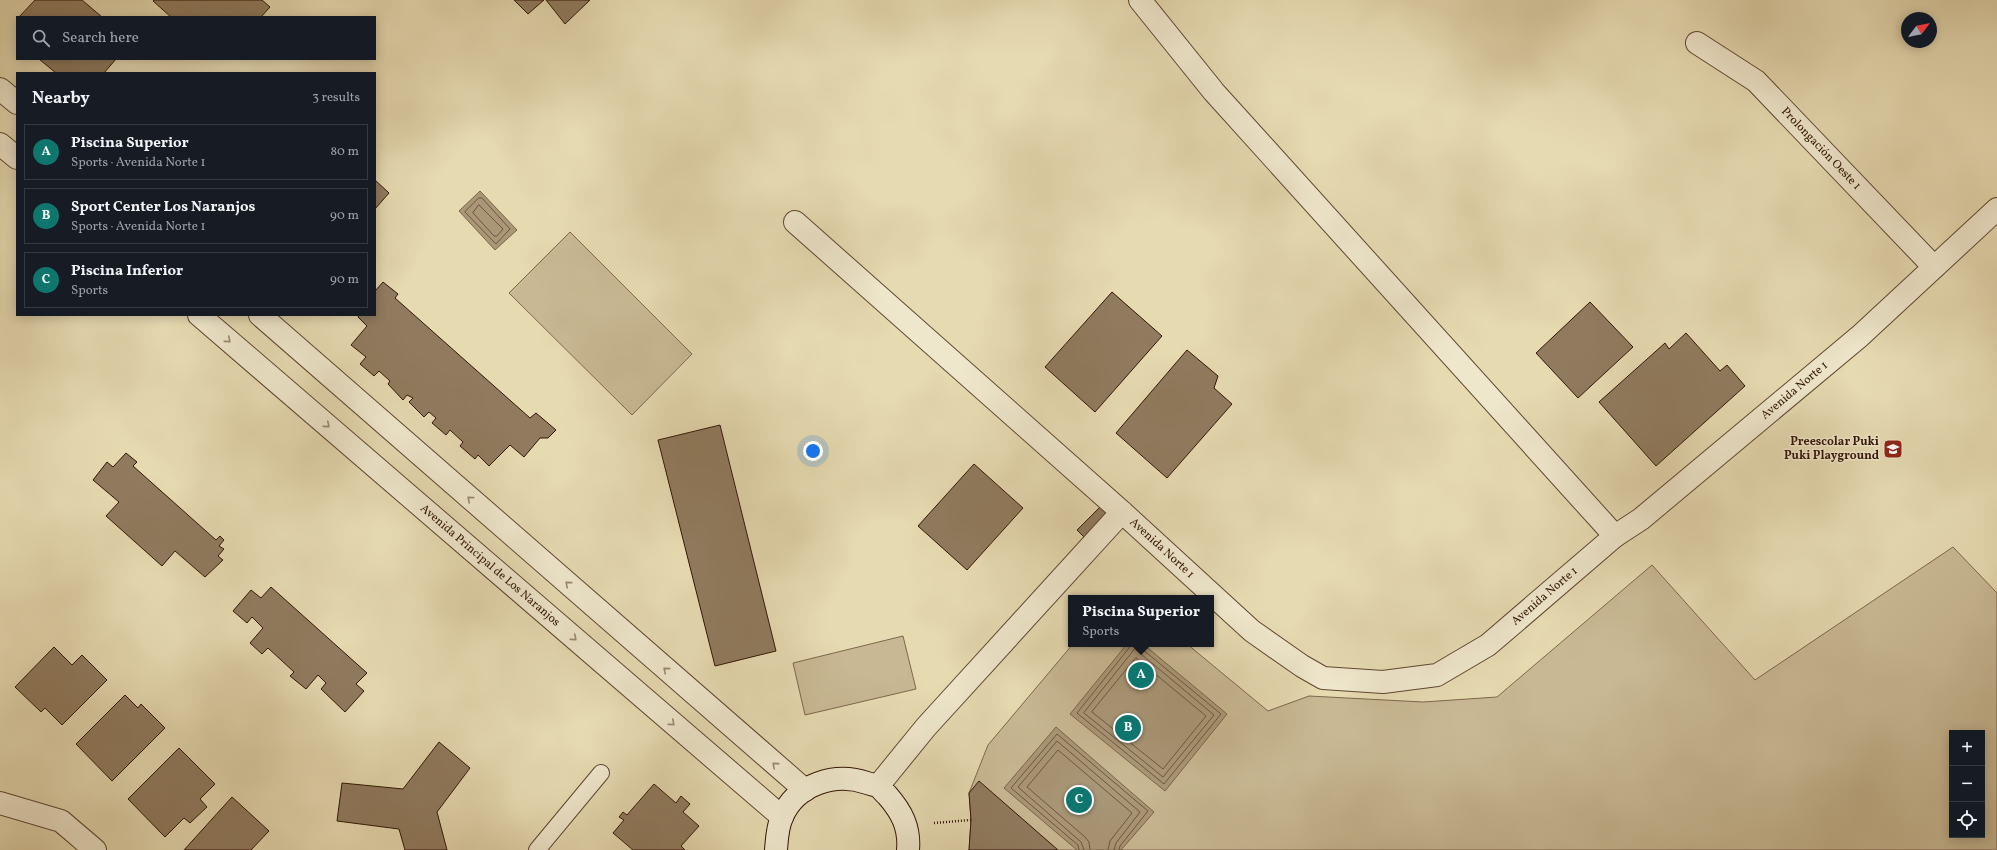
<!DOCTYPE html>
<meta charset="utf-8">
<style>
body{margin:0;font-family:Vollkorn,serif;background:#242831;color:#f1f3f6}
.controls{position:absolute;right:12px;bottom:12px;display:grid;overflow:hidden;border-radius:0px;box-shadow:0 2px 10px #0003}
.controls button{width:36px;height:36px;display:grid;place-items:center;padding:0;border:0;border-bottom:1px solid #363941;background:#171b24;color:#f1f3f6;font:20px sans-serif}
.compass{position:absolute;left:1901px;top:12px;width:36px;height:36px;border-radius:50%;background:#171b24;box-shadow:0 2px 10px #0003;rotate:58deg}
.you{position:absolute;left:813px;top:451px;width:14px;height:14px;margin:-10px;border:3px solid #fff;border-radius:50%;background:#1a73e8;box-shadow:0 0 0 6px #1a73e833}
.badge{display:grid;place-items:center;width:26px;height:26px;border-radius:50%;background:#0f766e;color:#fff;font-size:13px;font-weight:700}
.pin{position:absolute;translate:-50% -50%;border:2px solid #fff;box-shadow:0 1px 4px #0006}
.popup{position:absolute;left:1068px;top:595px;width:146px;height:52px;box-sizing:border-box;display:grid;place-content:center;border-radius:0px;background:#171b24;filter:drop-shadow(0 1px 3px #0005);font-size:13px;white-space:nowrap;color:#9ea1a6}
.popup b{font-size:15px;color:#f1f3f6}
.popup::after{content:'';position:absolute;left:50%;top:100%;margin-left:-8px;border:8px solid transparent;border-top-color:#171b24}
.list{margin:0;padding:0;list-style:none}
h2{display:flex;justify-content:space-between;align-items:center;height:52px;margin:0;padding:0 16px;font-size:17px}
h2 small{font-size:13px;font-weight:400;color:#9ea1a6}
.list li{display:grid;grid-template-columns:26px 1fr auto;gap:12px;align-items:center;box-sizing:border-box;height:56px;margin:0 8px 8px;padding:0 8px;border:1px solid #363941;border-radius:0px}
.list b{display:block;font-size:15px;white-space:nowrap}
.list p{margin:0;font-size:13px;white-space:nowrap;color:#9ea1a6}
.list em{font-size:13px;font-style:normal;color:#9ea1a6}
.icon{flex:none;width:22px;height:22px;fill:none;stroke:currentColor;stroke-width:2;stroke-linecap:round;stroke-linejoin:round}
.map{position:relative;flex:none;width:1997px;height:850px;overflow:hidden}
.search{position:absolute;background:#171b24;box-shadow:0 2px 10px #0003;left:16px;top:16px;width:360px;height:44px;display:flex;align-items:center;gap:10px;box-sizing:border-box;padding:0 14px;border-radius:0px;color:#9ea1a6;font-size:15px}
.panel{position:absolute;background:#171b24;box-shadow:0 2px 10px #0003;left:16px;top:72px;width:360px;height:244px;border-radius:0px}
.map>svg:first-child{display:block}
.green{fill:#c8b994;stroke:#7e674d;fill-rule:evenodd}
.water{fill:#a99777;stroke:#7a634a}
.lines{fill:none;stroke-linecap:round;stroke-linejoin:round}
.shore{stroke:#6e563e;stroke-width:1}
.building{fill:#907b5f;stroke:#331506}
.lane-casing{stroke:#604631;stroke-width:18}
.street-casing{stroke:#604631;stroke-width:24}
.secondary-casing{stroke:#331506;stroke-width:24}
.path{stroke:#331506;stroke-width:2.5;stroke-dasharray:1 2;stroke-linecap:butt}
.lane{stroke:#efe7cc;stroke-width:16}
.street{stroke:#efe7cc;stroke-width:22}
.secondary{stroke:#efe7cc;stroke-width:22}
.oneway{stroke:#9a8873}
.labels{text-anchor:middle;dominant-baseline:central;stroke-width:3;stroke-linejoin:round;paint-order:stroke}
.street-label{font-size:12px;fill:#331506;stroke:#efe7cc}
.poi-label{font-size:12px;font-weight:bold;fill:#331506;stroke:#efe7cc;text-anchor:end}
</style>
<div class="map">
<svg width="1997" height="850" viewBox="0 0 1997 850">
<rect width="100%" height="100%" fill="#e6dab1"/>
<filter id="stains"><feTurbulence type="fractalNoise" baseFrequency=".005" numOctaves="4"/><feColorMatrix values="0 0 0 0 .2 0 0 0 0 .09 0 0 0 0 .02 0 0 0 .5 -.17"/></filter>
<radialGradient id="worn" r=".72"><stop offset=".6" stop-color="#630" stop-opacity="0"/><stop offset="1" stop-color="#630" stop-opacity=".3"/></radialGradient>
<!-- green -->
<path class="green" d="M570,232L692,354L632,415L509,293Z
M1953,547L1997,593V850H969L971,820L969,793L988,745L1073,644H1187L1268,711L1309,696L1423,702L1497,697L1652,565L1755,680ZM1952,733H1982V835H1952Z
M903,636L916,689L805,715L793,663Z"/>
<!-- water -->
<path class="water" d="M480,191L517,230L495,250L459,211Z
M1127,644H1143L1227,714L1165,791L1070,714Z
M1056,727L1154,812L1121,850H1077L1004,788Z"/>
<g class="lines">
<!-- shore -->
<path class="shore" d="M479,198H482L510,229L496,244L465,212Z
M479,205L503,229L497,236H494L473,213Z
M1130,644L1129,648L1077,713L1164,784L1221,714L1142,649L1141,644
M1135,649L1214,715L1163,777L1084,713Z
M1136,658L1206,716L1163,769L1092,712Z
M1079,850L1078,845L1011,788L1057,734L1148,811L1120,846L1119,850
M1084,850L1081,842L1018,787L1057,741L1140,812L1116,843L1114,850
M1090,850L1089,842L1085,837L1027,787L1058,750L1132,813L1110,841L1108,850"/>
</g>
<!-- building -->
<path class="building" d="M35,0H82L102,17H19Z
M154,0H262L270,7L261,17H171L153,1Z
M514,0H544L528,14Z
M546,0H590L565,24Z
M39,59H116L104,73H56Z
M375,180L389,193L375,209Z
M383,282L398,294L395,298L530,418L536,413L556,430L548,438H540L524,457L510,445L489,466L478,455L475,459L460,446L463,442L450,430L446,435L432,423L436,418L429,412L424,417L409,402L413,398L407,395L403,400L388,384L390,381L379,371L374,376L360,364L366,357L351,345L367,326L358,317L359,315H375V291Z
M1112,292L1162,336L1095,412L1045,367Z
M1590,302L1633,347L1578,398L1536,353Z
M1686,333L1720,371L1727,365L1745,386L1656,466L1599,402L1665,343L1669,349Z
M1187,350L1218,376L1214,388L1232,404L1167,478L1116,433Z
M720,425L776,651L715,666L658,440Z
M126,453L137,462L133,466L216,540L220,536L224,540L219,546L224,549L218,556L223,560L205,577L175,551L162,566L106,516L119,502L93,480L107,462L113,467Z
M974,464L1023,508L967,570L918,526Z
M1102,505L1113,515L1088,541L1077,530Z
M271,587L367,673L356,684L364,691L345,712L321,689L326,683L318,675L306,689L290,676L294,672L268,648L262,654L250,643L263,628L252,617L247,623L233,611L251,590L261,598Z
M54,647L72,665L82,655L107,680L62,725L45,708L41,712L15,687Z
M125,695L138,708L141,704L165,728L112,781L76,744Z
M439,742L470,768L437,812L447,850H405L399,829L337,821L342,783L403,789Z
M179,748L215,784L200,799L207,807L190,823L184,818L165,837L128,799Z
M979,781L1058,850H969L971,820L969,793Z
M654,784L676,803L681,796L690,804L683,812L699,826L681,846L685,850H633L613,833L624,820L619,817L623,812L627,815Z
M232,797L269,831L251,850H184Z"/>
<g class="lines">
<defs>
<path id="lane" d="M537,850L601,773"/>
<g id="street">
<path d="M1140,0L1214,92L1615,536"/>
<path id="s1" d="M1697,43L1756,81L1934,267"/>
<path d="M0,89L17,103"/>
<path d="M0,144L17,158"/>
<path id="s2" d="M795,222L1122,512L1252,631L1302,666L1323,678L1383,682L1437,675L1488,645L1615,536L1641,519L1860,336L1997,209"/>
<path id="s3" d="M199,315L782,817"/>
<path d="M260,315L805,790"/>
<path d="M878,786L926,727L1122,512"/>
<path d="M0,803L61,821L95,850"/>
</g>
<path id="secondary" d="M776,850C777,839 777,828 782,817C796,784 835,772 867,783C870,784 875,785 878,786C881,788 884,793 887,795C902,812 910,828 908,850"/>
</defs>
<!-- lane casing -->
<use href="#lane" class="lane-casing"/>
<!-- street casing -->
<use href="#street" class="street-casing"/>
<!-- secondary casing -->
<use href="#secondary" class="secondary-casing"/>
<!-- path -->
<path class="path" d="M934,823L971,820"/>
<!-- lane -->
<use href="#lane" class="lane"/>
<!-- street -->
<use href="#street" class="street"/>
<!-- secondary -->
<use href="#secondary" class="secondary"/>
</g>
<!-- one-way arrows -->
<defs><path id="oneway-chevron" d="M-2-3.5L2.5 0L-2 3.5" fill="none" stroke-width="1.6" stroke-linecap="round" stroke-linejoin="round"/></defs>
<g class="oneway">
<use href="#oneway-chevron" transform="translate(228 340) rotate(41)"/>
<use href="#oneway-chevron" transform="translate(327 425) rotate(41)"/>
<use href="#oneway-chevron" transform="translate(470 499) rotate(-139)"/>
<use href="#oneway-chevron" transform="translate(568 584) rotate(-139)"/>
<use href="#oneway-chevron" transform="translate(574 638) rotate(41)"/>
<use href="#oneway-chevron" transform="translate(666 670) rotate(-139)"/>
<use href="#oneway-chevron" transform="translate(672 723) rotate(41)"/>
<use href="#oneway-chevron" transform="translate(775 765) rotate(-139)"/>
</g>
<!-- icons -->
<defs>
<symbol id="school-square" viewBox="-11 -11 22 22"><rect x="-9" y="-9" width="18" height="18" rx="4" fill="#8f2418" stroke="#efe7cc"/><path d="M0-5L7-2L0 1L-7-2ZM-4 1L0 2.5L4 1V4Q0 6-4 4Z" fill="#fff"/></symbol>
</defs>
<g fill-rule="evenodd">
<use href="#school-square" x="1882" y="438" width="22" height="22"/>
</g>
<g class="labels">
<!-- street labels -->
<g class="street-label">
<text stroke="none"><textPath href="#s1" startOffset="164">Prolongación Oeste 1</textPath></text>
<text stroke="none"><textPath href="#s2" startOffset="1271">Avenida Norte 1</textPath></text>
<text stroke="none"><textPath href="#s2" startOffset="491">Avenida Norte 1</textPath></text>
<text stroke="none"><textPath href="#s3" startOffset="384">Avenida Principal de Los Naranjos</textPath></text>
<text stroke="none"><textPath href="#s2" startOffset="947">Avenida Norte 1</textPath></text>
</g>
<!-- poi labels -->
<g class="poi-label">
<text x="1879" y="442">Preescolar Puki<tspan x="1879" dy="14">Puki Playground</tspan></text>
</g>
</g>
<rect width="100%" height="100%" filter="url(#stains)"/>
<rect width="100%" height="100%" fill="url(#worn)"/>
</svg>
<div class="controls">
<button>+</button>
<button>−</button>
<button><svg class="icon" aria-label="locate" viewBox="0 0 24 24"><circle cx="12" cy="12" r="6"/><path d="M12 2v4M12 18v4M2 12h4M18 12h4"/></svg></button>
</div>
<svg class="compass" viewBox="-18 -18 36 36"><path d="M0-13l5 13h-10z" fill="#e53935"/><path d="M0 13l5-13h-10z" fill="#9ea1a6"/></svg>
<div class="you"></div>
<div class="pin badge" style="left:1141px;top:675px">A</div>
<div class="popup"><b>Piscina Superior</b>Sports</div>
<div class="pin badge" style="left:1128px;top:728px">B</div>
<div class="pin badge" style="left:1079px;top:800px">C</div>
<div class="search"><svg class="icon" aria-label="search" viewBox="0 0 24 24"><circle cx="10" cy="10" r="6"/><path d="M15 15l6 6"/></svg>Search here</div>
<section class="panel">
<h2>Nearby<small>3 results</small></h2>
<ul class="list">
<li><span class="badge">A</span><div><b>Piscina Superior</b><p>Sports · Avenida Norte 1</p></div><em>80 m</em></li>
<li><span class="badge">B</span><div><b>Sport Center Los Naranjos</b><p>Sports · Avenida Norte 1</p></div><em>90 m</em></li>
<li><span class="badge">C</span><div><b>Piscina Inferior</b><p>Sports</p></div><em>90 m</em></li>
</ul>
</section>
</div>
